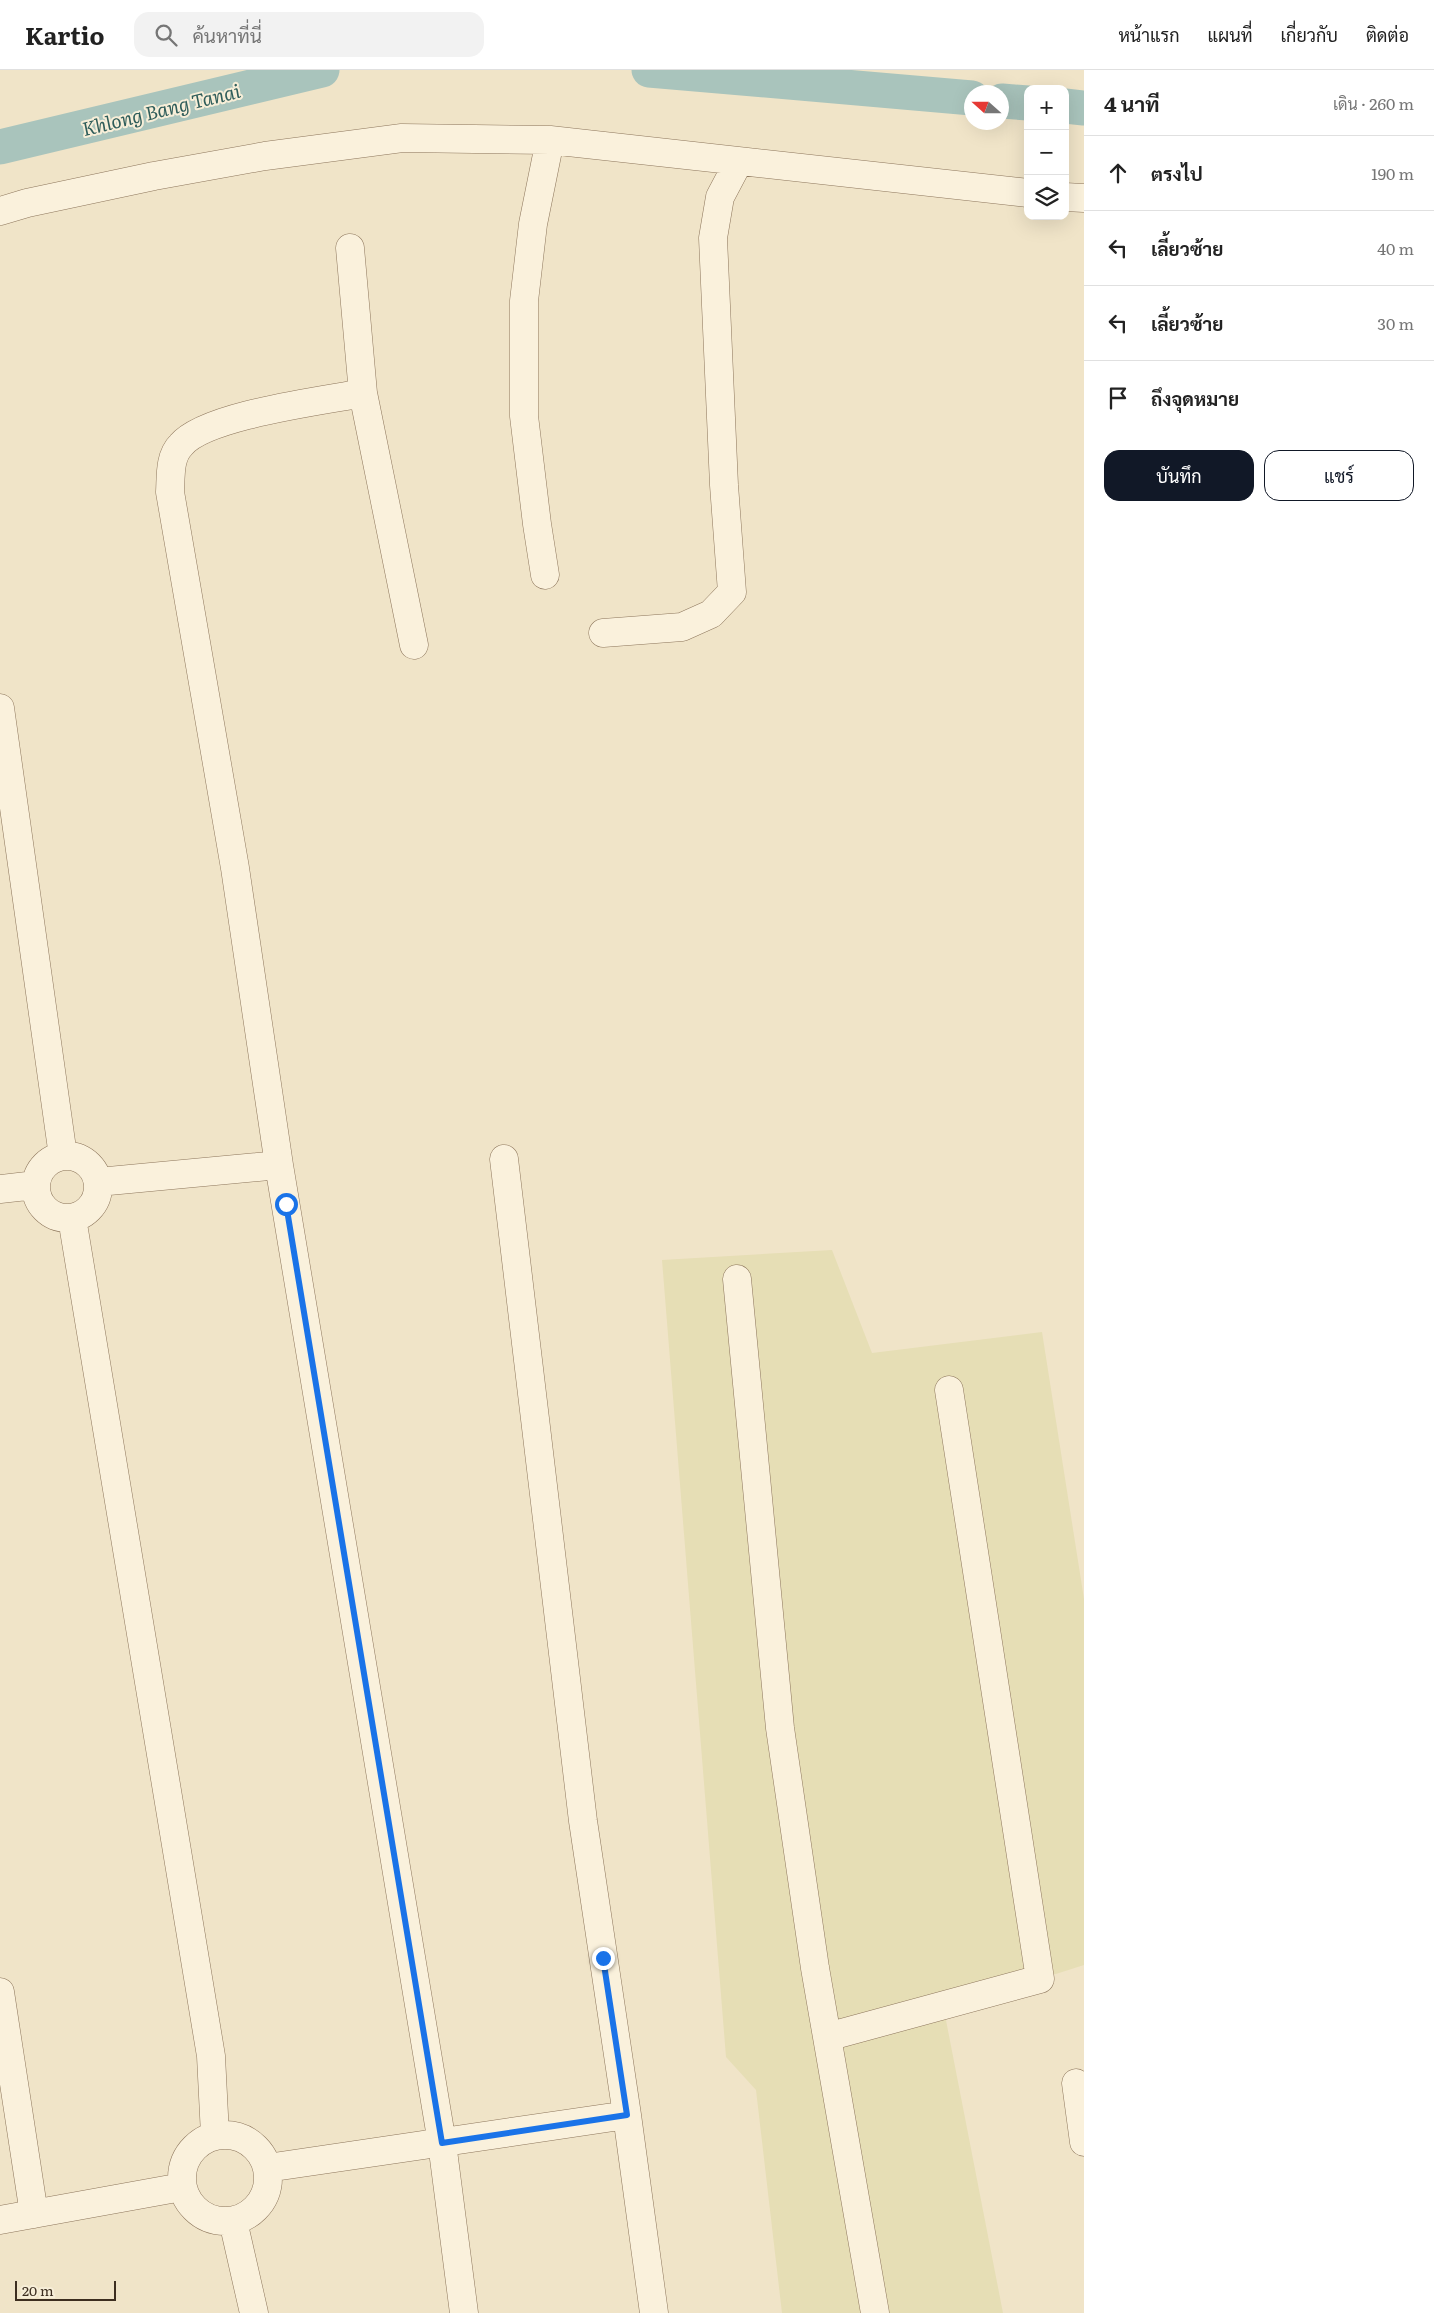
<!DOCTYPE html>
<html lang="th">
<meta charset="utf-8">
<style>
body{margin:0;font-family:Literata,Sarabun,serif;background:#f2f2f2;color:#222}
.controls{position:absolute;right:15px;top:15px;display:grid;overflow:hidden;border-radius:10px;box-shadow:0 5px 20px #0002}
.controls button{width:45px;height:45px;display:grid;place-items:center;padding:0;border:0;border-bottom:1px solid #e0e0e0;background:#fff;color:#222;font:25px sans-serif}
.compass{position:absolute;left:964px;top:15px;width:45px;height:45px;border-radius:50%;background:#fff;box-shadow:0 5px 20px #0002;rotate:291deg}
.scale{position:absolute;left:15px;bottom:12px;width:101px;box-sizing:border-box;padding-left:5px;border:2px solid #3d2e20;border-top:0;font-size:14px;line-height:18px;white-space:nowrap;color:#3d2e20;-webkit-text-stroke:4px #f7eed8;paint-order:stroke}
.stop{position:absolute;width:15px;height:15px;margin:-11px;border:4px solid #1a73e8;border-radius:50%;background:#fff}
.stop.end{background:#1a73e8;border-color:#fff;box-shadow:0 1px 5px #0008}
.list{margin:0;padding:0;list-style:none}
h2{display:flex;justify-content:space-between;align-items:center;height:65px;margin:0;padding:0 20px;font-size:21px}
h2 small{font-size:16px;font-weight:400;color:#767676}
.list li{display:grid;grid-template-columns:32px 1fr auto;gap:15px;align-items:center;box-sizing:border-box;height:75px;padding:0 20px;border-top:1px solid #e0e0e0}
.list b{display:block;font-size:19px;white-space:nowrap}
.list em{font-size:16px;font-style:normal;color:#767676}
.actions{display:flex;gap:10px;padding:15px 20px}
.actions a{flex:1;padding:11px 0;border:1px solid #111827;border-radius:15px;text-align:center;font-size:18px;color:#111827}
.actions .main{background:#111827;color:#fff}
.icon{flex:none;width:28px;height:28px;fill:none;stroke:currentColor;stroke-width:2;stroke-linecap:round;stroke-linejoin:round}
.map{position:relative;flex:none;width:1084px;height:2243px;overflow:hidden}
header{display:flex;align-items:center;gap:30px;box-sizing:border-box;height:70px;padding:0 25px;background:#fff;border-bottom:1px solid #e0e0e0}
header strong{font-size:24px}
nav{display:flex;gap:28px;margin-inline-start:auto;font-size:18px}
.search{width:350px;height:45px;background:#f2f2f2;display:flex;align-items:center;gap:12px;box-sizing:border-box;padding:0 18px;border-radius:15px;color:#767676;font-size:19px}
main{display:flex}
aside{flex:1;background:#fff}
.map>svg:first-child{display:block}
.farmland{fill:#e6deb5}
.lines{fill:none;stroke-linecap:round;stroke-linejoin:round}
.canal{stroke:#a9c4bc;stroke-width:35}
.minor-casing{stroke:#8d765c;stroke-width:29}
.minor{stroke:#faf1dc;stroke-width:28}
.route{stroke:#1a73e8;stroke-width:6}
.labels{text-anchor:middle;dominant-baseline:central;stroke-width:4;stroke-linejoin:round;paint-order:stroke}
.water-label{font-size:19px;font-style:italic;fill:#2f5d5a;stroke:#f7eed8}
</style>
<header>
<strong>Kartio</strong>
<div class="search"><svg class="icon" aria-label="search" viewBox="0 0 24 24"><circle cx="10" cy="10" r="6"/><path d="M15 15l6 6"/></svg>ค้นหาที่นี่</div>
<nav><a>หน้าแรก</a><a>แผนที่</a><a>เกี่ยวกับ</a><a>ติดต่อ</a></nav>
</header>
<main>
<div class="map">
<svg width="1084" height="2243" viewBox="0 0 1084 2243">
<rect width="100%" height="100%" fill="#f0e4c8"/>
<!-- farmland -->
<path class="farmland" d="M832,1180L872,1283L1042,1262L1084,1529V1895L944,1940L1003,2243H782L756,2020L726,1987L662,1190Z"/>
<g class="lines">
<!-- canal -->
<path class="canal" d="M649,0L972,28
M1002,31L1028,33
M1065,36L1084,38
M0,77L322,0"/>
<defs>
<path id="minor" d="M1065,127L1084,128
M0,141L27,133L154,106L265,86L402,68L550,70L1028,123
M350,178L363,323L414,575
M363,323C322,331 206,345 181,375C169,387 171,407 170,422L235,798L279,1095L442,2073L464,2243
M545,505L537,454L524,346V231L533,154L550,70
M603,563L682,557L711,544L732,522L724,415L713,168L720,127L739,91
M0,638L63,1086
M36 1117a31 31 0 1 1 62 0a31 31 0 1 1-62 0Z
M504,1089L583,1751L627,2045L654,2243
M98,1112L279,1095
M0,1119L36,1115
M72,1148L211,1986L215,2065
M737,1209L780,1658L815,1898L875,2243
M0,1922L34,2144
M827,1967L1040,1909L949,1320
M1076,2013L1084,2072
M182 2108a43 43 0 1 1 86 0a43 43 0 1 1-86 0Z
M267,2098L627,2045
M0,2150L182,2117
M233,2151L254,2243"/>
</defs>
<!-- minor casing -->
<use href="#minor" class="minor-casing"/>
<!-- minor -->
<use href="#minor" class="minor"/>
</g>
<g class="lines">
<!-- route -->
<path class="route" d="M286,1134L442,2073L627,2045L603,1888"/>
</g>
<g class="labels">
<!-- water labels -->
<g class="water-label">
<text transform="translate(161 39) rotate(-14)">Khlong Bang Tanai</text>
</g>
</g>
</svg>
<div class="controls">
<button>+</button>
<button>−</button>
<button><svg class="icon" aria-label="layers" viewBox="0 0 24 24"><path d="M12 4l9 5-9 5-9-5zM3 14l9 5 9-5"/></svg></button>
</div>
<svg class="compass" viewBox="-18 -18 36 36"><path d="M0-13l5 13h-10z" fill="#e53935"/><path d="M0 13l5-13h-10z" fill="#767676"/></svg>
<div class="scale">20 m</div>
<div class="stop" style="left:286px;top:1134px"></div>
<div class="stop end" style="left:603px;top:1888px"></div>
</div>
<aside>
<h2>4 นาที<small>เดิน · 260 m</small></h2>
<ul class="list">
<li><svg class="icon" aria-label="ahead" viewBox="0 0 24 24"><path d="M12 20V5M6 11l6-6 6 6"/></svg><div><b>ตรงไป</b></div><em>190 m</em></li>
<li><svg class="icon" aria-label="left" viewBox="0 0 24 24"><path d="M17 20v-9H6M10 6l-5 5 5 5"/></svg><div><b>เลี้ยวซ้าย</b></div><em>40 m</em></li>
<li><svg class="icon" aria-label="left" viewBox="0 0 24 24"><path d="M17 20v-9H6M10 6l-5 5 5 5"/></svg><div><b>เลี้ยวซ้าย</b></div><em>30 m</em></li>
<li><svg class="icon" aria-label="arrive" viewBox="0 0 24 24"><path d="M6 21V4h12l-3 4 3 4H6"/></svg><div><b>ถึงจุดหมาย</b></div></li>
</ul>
<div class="actions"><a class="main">บันทึก</a><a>แชร์</a></div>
</aside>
</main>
